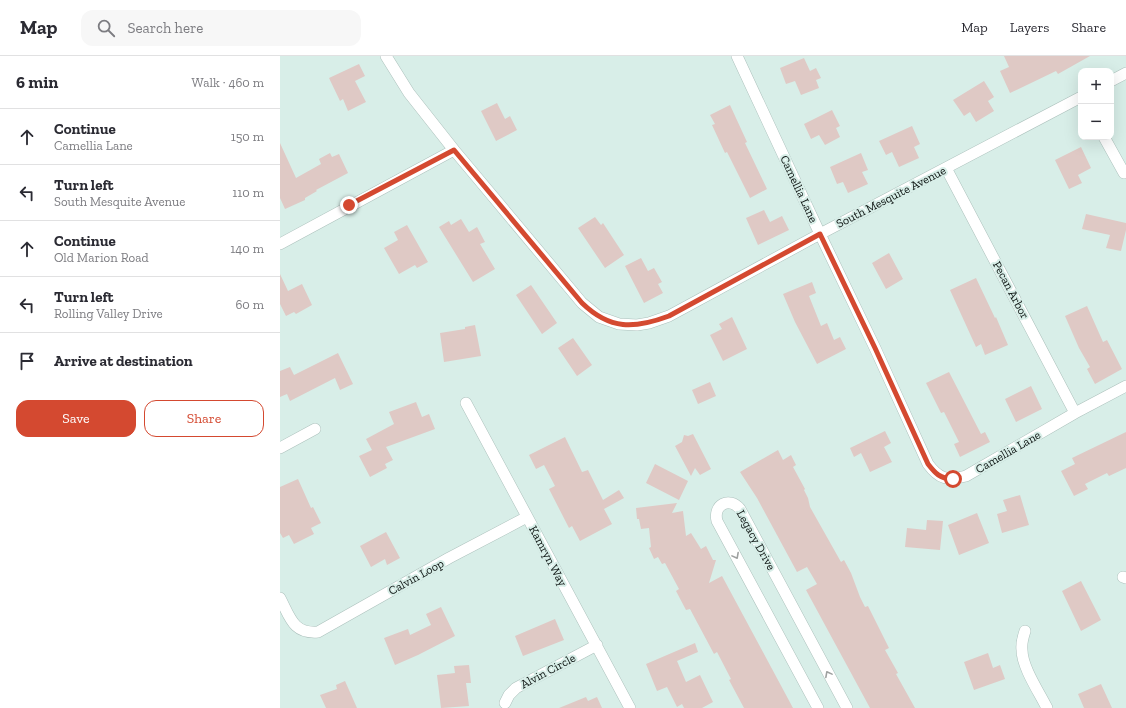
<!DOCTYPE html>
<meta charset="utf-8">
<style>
body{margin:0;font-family:"Zilla Slab",serif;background:#f7f7f7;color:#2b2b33}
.controls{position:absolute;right:12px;top:12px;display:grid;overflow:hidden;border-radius:8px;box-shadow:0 4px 16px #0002}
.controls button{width:36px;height:36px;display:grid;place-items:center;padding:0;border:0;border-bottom:1px solid #e1e1e2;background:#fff;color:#2b2b33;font:20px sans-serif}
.stop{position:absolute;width:12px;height:12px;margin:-9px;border:3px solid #d44930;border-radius:50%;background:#fff}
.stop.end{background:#d44930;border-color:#fff;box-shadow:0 1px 4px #0008}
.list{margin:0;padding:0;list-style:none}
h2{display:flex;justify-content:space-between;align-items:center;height:52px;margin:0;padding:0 16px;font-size:17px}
h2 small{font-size:13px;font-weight:400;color:#7c7c81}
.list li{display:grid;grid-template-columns:26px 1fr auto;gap:12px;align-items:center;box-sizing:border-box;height:56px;padding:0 16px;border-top:1px solid #e1e1e2}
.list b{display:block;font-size:15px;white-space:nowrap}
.list p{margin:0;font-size:13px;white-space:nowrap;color:#7c7c81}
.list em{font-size:13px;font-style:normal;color:#7c7c81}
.actions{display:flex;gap:8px;padding:12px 16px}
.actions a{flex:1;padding:9px 0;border:1px solid #d44930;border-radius:12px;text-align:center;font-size:14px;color:#d44930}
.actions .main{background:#d44930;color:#fff}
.icon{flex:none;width:22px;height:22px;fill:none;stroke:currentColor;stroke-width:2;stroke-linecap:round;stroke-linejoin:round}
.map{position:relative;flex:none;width:846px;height:652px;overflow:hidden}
header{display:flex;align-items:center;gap:24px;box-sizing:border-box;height:56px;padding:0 20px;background:#fff;border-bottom:1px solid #e1e1e2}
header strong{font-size:19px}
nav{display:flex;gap:22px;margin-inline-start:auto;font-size:14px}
.search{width:280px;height:36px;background:#f7f7f7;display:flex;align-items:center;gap:10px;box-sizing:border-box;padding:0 14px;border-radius:12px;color:#7c7c81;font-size:15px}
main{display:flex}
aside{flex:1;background:#fff}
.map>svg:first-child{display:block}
.building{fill:#dfc9c5}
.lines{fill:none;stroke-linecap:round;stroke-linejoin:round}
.street-casing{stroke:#acc1bc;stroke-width:12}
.street{stroke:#fff;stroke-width:11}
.oneway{stroke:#9ea1a0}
.route{stroke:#d44930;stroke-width:5}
.labels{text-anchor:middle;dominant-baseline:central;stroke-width:4;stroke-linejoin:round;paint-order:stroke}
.street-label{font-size:12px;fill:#0c1311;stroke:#d8eee8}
</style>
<header>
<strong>Map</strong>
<div class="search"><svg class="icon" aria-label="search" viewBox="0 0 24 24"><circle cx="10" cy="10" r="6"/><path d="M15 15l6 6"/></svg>Search here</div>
<nav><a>Map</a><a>Layers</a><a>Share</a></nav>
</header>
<main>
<aside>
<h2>6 min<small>Walk · 460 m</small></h2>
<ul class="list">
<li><svg class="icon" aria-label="ahead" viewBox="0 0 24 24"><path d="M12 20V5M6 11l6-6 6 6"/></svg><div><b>Continue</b><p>Camellia Lane</p></div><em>150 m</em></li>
<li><svg class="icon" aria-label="left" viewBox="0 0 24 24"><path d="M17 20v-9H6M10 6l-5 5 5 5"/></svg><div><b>Turn left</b><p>South Mesquite Avenue</p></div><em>110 m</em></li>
<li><svg class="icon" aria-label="ahead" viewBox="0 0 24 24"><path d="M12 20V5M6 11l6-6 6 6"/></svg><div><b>Continue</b><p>Old Marion Road</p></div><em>140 m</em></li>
<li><svg class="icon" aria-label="left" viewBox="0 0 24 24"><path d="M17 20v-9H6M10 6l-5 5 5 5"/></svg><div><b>Turn left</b><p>Rolling Valley Drive</p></div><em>60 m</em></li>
<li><svg class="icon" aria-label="arrive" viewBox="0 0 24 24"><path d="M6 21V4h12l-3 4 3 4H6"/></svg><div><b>Arrive at destination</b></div></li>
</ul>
<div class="actions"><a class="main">Save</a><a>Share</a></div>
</aside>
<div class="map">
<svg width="846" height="652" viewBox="0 0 846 652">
<rect width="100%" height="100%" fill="#d8eee8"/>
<!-- building -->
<path class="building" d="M724,0H810L778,18L776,15L730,37L720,15L729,11Z
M524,2L530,15L536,12L541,22L536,24L539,32L521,39L515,25L506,28L500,12Z
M79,8L85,20L75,25L86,46L68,55L63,43L60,45L49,22Z
M704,25L714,41L708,45L714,55L696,66L690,56L684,60L673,44Z
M217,47L225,63L230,60L237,74L216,85L201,55Z
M450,49L467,86L465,87L487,133L470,142L447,96L445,97L432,69L435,68L430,59Z
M552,54L560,70L556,72L560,81L545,89L539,79L531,83L524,68Z
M632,70L640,88L634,91L639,102L619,111L612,96L606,99L599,85Z
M0,87L16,122L41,108L39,103L50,97L52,101L59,98L68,117L36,134L37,135L25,142V144L5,153L0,142Z
M801,91L811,112L798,119L802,127L789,133L775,104Z
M581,97L588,114L582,116L588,128L568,137L563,126L557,128L550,111Z
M484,154L490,166L502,160L509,174L478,189L466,162Z
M806,158L846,167V174L841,195L826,192L830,179L802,173Z
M315,161L321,169L323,167L344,199L325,212L298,172Z
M181,163L189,176L197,171L205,186L200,188L215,213L193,226L159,171L169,165L171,169Z
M127,169L148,206L137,212L135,209L119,218L104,192L118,184L114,176Z
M609,197L623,223L606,233L592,207Z
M361,202L368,215L374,212L382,226L378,228L383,237L364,247L345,210Z
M0,218L8,235L22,228L32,249L16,258L14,256L6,260L0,248Z
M696,222L715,262L716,261L728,289L705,299L701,288L696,291L670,234Z
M532,226L536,237L529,240L541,270L547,267L554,284L560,281L566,293L537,308L515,266L503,238Z
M251,229L277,267L262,278L236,239Z
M807,250L823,286L827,284L842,313L815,328L807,313L810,311L799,292L785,260Z
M452,261L467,293L443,305L430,279L442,273L439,268Z
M195,269L201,300L164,306L160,277L185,273V271Z
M293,282L312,309L297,320L278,292Z
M58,297L73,328L60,334L55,322L10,345L7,338L0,341V315L10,311L14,319Z
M669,316L701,378L705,376L710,386L680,401L674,388L679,386L664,356L661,357L646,327Z
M430,326L436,340L418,348L412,334Z
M751,330L762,353L736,366L725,343Z
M136,346L142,361L149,358L155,373L106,391L113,404L105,408L107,412L90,421L79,400L92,394L86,383L114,368L109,356Z
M605,375L611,387L604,391L612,406L590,416L581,397L574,401L570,392Z
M846,376V412L829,420L827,417L805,428L808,433L794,440L781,415L795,408L792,402Z
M413,378L431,413L420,419L415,412L411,420L395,390L402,386L404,379L408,380Z
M285,381L302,416L308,414L323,444L339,434L344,442L324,453L332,468L300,485L292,470L289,472L269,433L275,430L264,409L256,413L249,399Z
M498,394L503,404L511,399L516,409L513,411L525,433L524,434L528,442L530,451L561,506L564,504L571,517L580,541L585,551L588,550L609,592L605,594L618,617L616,618L635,652H590L526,534L537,528L527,511L517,516L477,442L460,416Z
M375,408L408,425L399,444L366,427Z
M18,423L31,452L33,451L41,467L31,472L34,478L14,488L9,479L3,482L0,477V431Z
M740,439L749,469L722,477L717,458L727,455L723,444Z
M397,447L392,457L403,455L406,480L411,477L421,493L426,490L433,504H436L429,527L442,520L513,652H464L449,624L451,623L437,596L434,598L410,553L406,554L396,535L399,533L385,507L382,508L378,501L374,503L369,492L371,491L369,472L361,473L359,463H357L356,452Z
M697,457L709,487L679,499L668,469Z
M647,464L663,465L660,494L625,491L627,472L646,474Z
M106,476L120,502L107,509L105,503L91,511L80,490Z
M801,525L821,564L801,575L782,535Z
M161,551L175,580L138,599L115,609L104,582L128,573L130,579L151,569L146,558Z
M275,563L284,584L243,600L235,580Z
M415,587L418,596L397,605L406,626L420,619L433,646L422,652H404L402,648L397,651L387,631L377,635L366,608Z
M708,597L713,612L720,609L725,623L694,634L684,606Z
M189,609L191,627H186L189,650L161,652L157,619L175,617L174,610Z
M65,625L77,652H46L40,639L57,633L56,629Z
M821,628L832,652H804L798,638Z
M306,641L308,645L317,641L322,652H279Z"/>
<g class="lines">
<defs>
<path id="street" d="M106,0L129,37L174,94L302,247L319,261L339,268L357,269L369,267L389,260L540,178L801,41
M457,0L540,178L595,292L648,408C659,423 667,425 686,420L795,357L846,330
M831,25L846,17
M824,81L844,117
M666,112L795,357
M0,188L174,94
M186,347L350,652
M0,392L35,373
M843,521L846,522
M0,542C10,561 13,578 38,576L169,502L247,461
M745,575C743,581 741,587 742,594C742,611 759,636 767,652
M225,647L229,639L236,632L317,589
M538,652L437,465C433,449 449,440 460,453L567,652"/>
</defs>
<!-- street casing -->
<use href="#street" class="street-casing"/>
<!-- street -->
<use href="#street" class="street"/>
</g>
<!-- one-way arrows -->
<defs><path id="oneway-chevron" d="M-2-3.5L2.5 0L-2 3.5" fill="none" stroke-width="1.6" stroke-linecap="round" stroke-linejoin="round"/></defs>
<g class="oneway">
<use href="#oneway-chevron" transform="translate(456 500) rotate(62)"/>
<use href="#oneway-chevron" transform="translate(548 618) rotate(-118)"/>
</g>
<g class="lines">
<!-- route -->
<path class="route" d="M69,149L174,94L302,247C330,274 354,273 389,260L540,178L595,292L648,408C655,417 660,423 673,423"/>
</g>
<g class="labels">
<!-- street labels -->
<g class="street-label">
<text transform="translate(519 133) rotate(65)">Camellia Lane</text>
<text transform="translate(611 141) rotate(-27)">South Mesquite Avenue</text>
<text transform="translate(731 234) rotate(62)">Pecan Arbor</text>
<text transform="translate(728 396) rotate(-30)">Camellia Lane</text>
<text transform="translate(476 484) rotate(61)">Legacy Drive</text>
<text transform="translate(268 500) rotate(62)">Kamryn Way</text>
<text transform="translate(136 521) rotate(-29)">Calvin Loop</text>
<text transform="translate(268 615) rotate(-28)">Alvin Circle</text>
</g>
</g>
</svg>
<div class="controls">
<button>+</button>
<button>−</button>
</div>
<div class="stop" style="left:673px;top:423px"></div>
<div class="stop end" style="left:69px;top:149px"></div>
</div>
</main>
